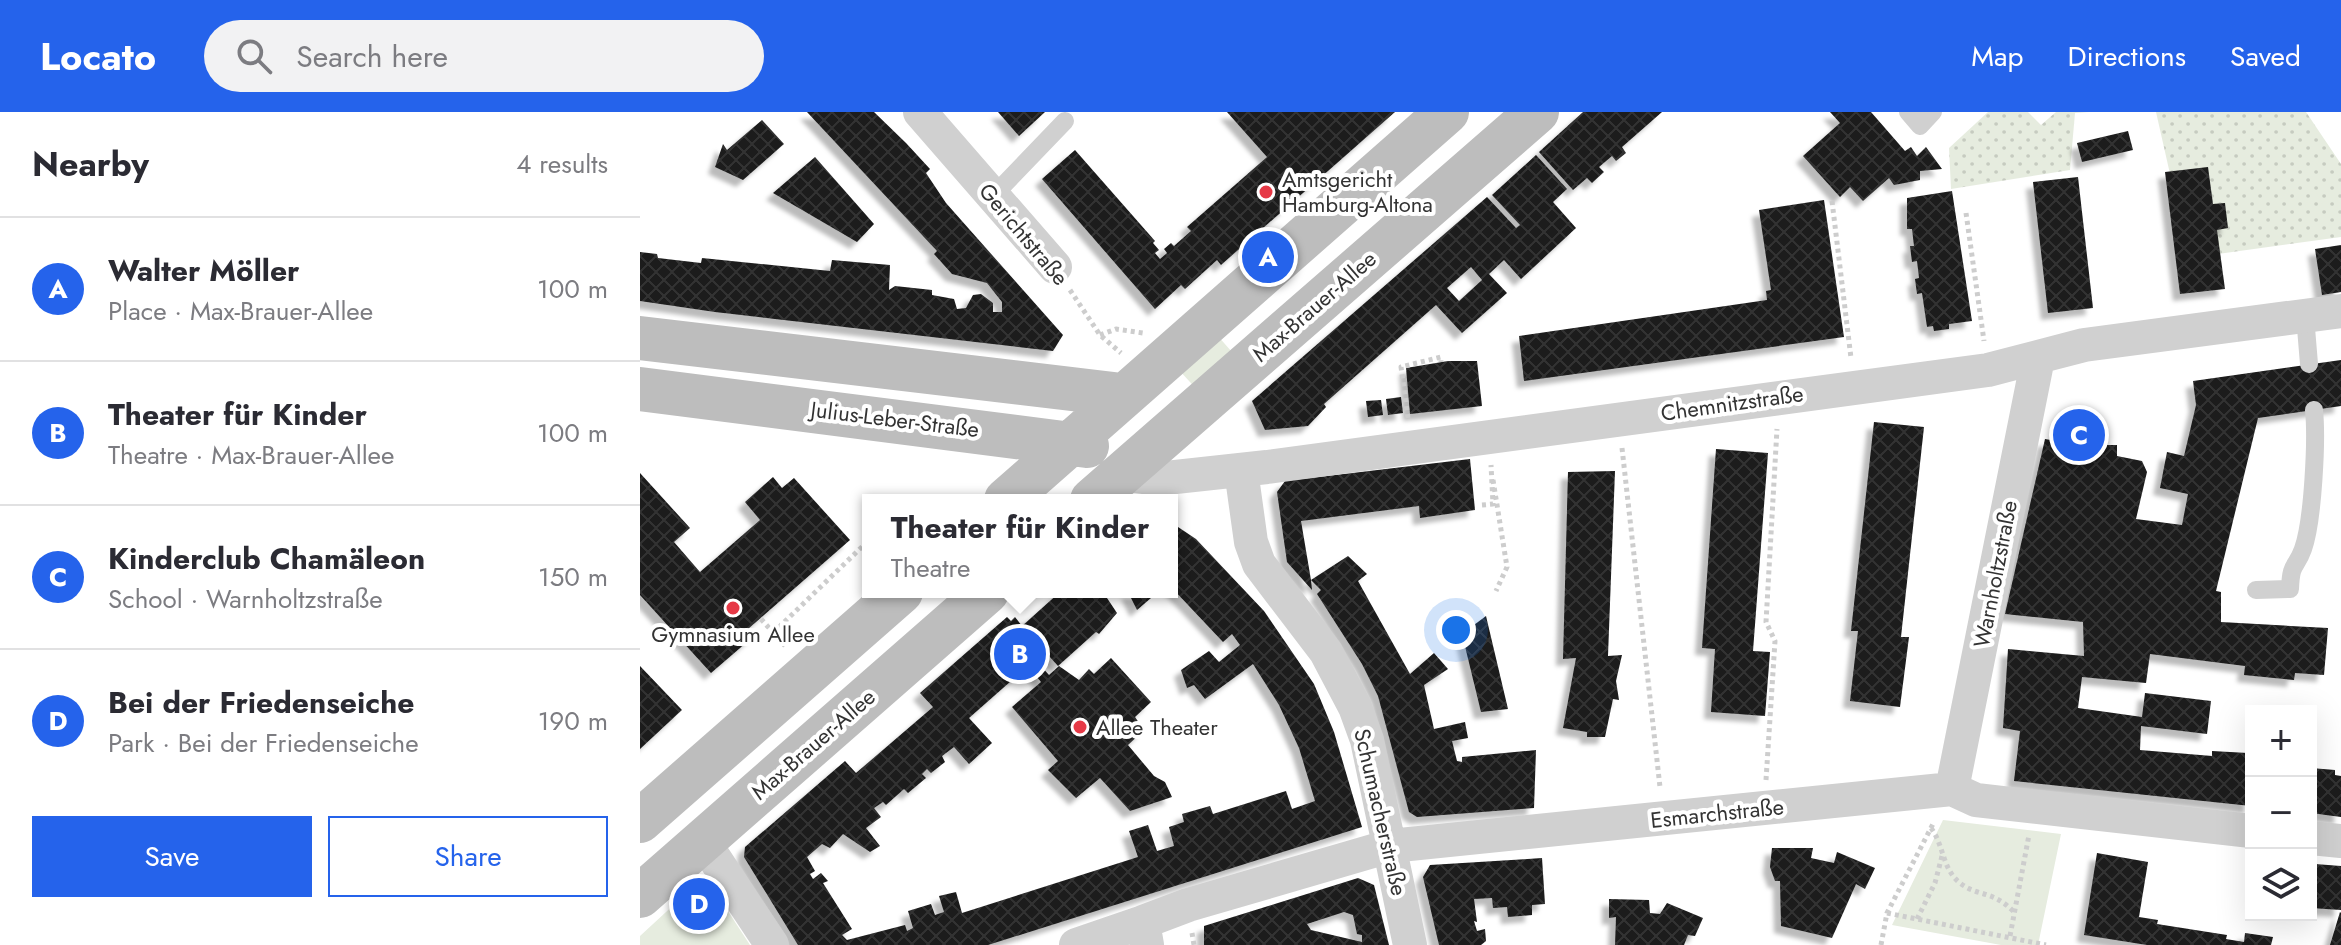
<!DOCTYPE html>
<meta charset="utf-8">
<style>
body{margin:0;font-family:Jost,sans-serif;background:#f2f2f3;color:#2b2b33}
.controls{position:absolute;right:24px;bottom:24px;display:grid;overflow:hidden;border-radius:0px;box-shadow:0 8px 32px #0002}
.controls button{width:72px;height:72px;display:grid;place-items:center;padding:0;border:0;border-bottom:2px solid #e1e1e2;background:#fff;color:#2b2b33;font:40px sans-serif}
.you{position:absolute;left:816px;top:518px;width:28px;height:28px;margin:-20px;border:6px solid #fff;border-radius:50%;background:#1a73e8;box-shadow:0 0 0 12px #1a73e833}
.badge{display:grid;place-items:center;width:52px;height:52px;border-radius:50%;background:#2563eb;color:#fff;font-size:26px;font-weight:700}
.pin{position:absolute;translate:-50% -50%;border:4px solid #fff;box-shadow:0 2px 8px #0006}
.popup{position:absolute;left:222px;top:382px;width:316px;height:104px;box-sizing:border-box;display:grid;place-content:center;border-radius:0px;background:#fff;filter:drop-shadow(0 2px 6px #0005);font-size:26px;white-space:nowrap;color:#7c7c81}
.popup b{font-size:30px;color:#2b2b33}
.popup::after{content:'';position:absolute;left:50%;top:100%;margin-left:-16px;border:16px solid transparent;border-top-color:#fff}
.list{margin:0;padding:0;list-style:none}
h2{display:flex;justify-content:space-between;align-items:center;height:104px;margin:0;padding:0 32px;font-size:34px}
h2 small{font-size:26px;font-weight:400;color:#7c7c81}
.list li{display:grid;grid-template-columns:52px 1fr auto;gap:24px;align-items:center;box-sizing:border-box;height:144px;padding:0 32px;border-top:2px solid #e1e1e2}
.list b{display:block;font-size:30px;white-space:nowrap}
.list p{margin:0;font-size:26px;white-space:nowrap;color:#7c7c81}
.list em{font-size:26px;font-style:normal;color:#7c7c81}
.actions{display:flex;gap:16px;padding:24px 32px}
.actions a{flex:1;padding:18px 0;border:2px solid #2563eb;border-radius:0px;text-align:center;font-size:28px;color:#2563eb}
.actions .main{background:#2563eb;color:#fff}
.icon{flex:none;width:44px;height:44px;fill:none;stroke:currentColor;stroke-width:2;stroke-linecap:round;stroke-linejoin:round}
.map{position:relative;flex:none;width:1701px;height:833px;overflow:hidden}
header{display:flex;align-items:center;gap:48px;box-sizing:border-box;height:112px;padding:0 40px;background:#2563eb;color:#fff}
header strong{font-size:38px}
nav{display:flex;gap:44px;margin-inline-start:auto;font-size:28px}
.search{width:560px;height:72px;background:#f2f2f3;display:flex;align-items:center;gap:20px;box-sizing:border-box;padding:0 28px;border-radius:44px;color:#7c7c81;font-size:30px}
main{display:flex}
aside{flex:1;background:#fff}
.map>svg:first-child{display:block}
.green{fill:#e6ecdf}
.garden{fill:url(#garden-dots)}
.building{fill:url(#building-cross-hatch);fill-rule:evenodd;filter:url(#shadow)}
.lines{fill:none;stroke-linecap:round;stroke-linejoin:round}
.path{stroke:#cdcdcd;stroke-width:5;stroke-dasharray:4 4;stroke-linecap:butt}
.service{stroke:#d0d0d0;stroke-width:18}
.minor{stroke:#d0d0d0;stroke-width:34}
.secondary{stroke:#bdbdbd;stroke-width:44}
.poi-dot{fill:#e63946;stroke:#fff;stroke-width:3}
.labels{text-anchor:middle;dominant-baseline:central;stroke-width:8;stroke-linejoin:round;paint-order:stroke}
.poi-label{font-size:22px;fill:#333;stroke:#fff;text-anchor:start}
.street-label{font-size:22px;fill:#333;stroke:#fff}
</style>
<header>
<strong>Locato</strong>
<div class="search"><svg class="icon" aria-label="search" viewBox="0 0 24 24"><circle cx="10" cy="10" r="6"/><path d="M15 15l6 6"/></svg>Search here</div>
<nav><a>Map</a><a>Directions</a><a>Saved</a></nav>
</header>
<main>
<aside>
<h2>Nearby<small>4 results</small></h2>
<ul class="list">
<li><span class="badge">A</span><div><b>Walter Möller</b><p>Place · Max-Brauer-Allee</p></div><em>100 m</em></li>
<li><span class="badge">B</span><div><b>Theater für Kinder</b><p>Theatre · Max-Brauer-Allee</p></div><em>100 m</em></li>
<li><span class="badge">C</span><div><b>Kinderclub Chamäleon</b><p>School · Warnholtzstraße</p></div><em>150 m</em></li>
<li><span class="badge">D</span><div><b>Bei der Friedenseiche</b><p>Park · Bei der Friedenseiche</p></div><em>190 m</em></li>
</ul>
<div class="actions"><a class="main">Save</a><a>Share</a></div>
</aside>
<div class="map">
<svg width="1701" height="833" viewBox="0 0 1701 833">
<defs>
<pattern id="garden-dots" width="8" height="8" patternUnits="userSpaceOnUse" patternTransform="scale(2)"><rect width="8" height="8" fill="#e6ecdf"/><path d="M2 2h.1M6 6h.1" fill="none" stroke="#c6cbc0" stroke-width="1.8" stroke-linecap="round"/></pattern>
<pattern id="building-cross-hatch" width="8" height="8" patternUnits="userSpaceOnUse" patternTransform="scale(2)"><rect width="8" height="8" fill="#1a1a1a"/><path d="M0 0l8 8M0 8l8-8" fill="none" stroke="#333"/></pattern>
<filter id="shadow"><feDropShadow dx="-7" dy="7" stdDeviation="2" flood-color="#0004"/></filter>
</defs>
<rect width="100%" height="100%" fill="#fff"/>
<!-- green -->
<path class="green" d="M577,223L599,248L561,282L538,257Z
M1303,708L1421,722L1398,833H1361L1252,813Z
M65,764L110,833H0V824Z"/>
<!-- garden -->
<path class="garden" d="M1348,0H1388L1401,13L1416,0H1449L1435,1L1430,58L1311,77L1309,36Z
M1516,0H1666L1701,52V125L1549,146Z"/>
<!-- building -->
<path class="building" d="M167,0H234L266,31L290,57L286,61L306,91L423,223L413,239L75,200L0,189V140L17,142L18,146L61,151L62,146L190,159L192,148L250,153L249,178L255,174L292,178V183L314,187L317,197L326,196L333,183L341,182L353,191V200H362V190L347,171L312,162L294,142L297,139Z
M358,0H405L379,24Z
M587,0H755L581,153L577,148L545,177L541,173L515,197L402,67L435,38L515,129L513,131L519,138L515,141L520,147L527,141L524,137L531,131L534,134L551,119L547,115L627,45Z
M943,0H1022L982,35L986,41L976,49L972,44L959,55L964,60L952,71L947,66L933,78L899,40Z
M1190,0H1231L1265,39L1271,35L1277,44L1286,35L1302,57L1280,59V68L1254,73L1249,66L1223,89L1210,75L1200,85L1163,44L1200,11Z
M122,8L144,32L103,68L75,55L83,32L87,38Z
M1488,19L1493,38L1442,50L1437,31Z
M896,43L927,77L913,90L936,116L881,167L864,148L849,162L867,181L822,221L796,193L684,292L686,295L668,314L625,318L612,289L847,85L876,116L880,113L852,83ZM831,155L842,168L819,189L807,176Z
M175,45L234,112L217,130L133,81Z
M1568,55L1573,92L1585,91L1588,116L1577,118L1585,177L1540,182L1525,60Z
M1438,65L1453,196L1408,201L1393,70Z
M1312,79L1332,209L1309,212V217L1294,219L1293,214L1287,215L1282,181L1277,182L1275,167L1279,166L1277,149L1272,150L1270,134H1274L1272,117H1267V86Z
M1184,88L1204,225L884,269L879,224L1127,188L1126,179L1131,178L1119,98Z
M1701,133V180L1682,183L1675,137Z
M1701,248V294L1618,306L1576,479L1581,480V510L1688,516L1684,563L1655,561L1654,568L1604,563L1605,554L1510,542L1506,571L1442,565L1438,596L1502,605L1505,581L1571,589L1567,622L1501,614L1500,638L1572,644V639L1608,641L1607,649H1611V694L1374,669L1380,619L1363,616L1368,537L1444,544L1443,510L1365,502L1405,327L1439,333H1477V344L1502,349L1507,360L1496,407L1542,413L1548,382L1520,376L1527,340L1544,344L1556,293L1553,269Z
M808,249H837L842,294L770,302L766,256Z
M761,285L763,301L748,303L746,287Z
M741,288L743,303L728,305L726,289Z
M1234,310L1284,315L1261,525H1269L1260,595L1210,589L1218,519H1211Z
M1076,337L1128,341L1113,539L1130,540L1125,604L1071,600L1075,537L1062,536Z
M830,347L835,398L780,406L779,394L661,409L671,468L708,444L727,462L718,469L770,562L794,541L808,557L784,573L794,617L825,610L828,626L812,629L817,649L822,650V645L896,638L894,696L777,705L769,700L738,584L722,552L677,482L681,478L671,468L672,478L647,450L637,380L645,369Z
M975,359L968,544L982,543L976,569L979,588L973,587L965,625H947V620L923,616L936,546L923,547L928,360Z
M0,361L50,416L34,430L60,460L120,408L105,390L133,365L142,376L154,366L210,428L108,517L114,524L71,561L0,483Z
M532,411L556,427L624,499L674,572L694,620L722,715L348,833H158L104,745L105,735L205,649L216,661L293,595L280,581L367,505L371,509L375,505L382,514L420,480H463L477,501L459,522L456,520L418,554L401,535L400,553L409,563L419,554L439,568L449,557L454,562L471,546L511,590L495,605L504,618L488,633L514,664L525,670L532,685L490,699L460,666L436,686L408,658L418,649L372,595L401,570L388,554L329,606L352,631L329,652L314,635L302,644L305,650L291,661L287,657L282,662L286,666L268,681L264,677L246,693L243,690L234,696L241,705L226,716L240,734L230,740L203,722L190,736L182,732L167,745L175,759L170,762L173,767L181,761L188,769L183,771L212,817L202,823L207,828L265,813L267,819L273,816L268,799L291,792L295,803L304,800L299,784L316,780L322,801L498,745L489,719L508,713L517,739L534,734L529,715L544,710L542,702L570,694L573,702L646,679L652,697L675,689L659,636L639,593L613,552L565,587L554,573L547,576L541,558L569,539L579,550L600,533L592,522L583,530L532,476Z
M488,480H509L511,486L497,498Z
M846,504L868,597L841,600L822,522Z
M0,554L42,598L0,637Z
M1671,656L1695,658V663L1701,664V705L1671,701Z
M1132,736H1173L1171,746L1194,751L1197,740L1235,756L1225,777L1216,772L1192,826L1141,814L1140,769H1135L1130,755Z
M1457,741L1508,750L1499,805L1518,808L1517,812L1587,823L1586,827L1604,830L1605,821L1633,825L1631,833H1507L1444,823Z
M902,746L905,792L892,793V803L868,805L867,795L853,796L852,786L834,787L837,810L834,809L837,819L845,817L846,829L841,833H799L783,765L790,753Z
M1675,752L1701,754V798L1671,796Z
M718,766L734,773L749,833H564V814ZM704,800L713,803L717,822L722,823V830L671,818L667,812Z
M969,787L1009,788L1010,801L1020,802L1027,791L1063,806L1055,824L1048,823L1044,833H975L976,805L969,806Z
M1701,801V833H1690L1700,800Z"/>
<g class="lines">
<!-- path -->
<path class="path" d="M1192,89L1211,246
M1326,101L1344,229
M430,178L460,223L481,241
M460,223L476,217L503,221
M768,306L761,255L801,245V250
M982,336L1020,675
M853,368L867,455L856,479
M842,393L853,392L851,353
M121,507L147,536
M133,521L228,429
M1126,668L1135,529L1126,510L1137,317
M1291,716C1304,733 1302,757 1320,771C1338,785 1353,778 1374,800
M1247,801L1406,833
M1277,807L1295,771L1302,744
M552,821L554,833
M1370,824L1389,723
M1241,833L1247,801L1294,710"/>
<!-- service -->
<path class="service" d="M1268,0L1280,14L1293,0
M352,85L425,9
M1665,204L1669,252
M1616,478L1650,477C1651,449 1656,457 1663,437C1673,409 1677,328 1674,298"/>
<!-- minor -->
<path class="minor" d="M280,0L415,155
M601,358L611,430L619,452L686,540L715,595L727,628L770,833
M481,362L517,367L627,355L1348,258L1444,233L1701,199
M1312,677L1398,246
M1671,726L1701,729
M63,729L132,833
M503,810L548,793L750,734L1312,677L1336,688L1611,719
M436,833L503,810L507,833"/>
<!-- secondary -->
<path class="secondary" d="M0,226L482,283
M0,277L447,334
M366,388L807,0
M452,388L897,0
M0,709L261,480
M0,784L347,480"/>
</g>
<!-- markers -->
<g class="poi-dot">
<circle cx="626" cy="80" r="8"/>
<circle cx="93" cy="496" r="8"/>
<circle cx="440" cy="615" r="8"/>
</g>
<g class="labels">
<!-- poi labels -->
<g class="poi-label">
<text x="642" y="67">Amtsgericht<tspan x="642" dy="25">Hamburg-Altona</tspan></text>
<text x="93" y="522" text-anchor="middle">Gymnasium Allee</text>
<text x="456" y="615">Allee Theater</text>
</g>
<!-- street labels -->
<g class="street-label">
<text transform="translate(384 122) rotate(50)">Gerichtstraße</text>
<text transform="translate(674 194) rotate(-41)">Max-Brauer-Allee</text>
<text transform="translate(1092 291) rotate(-8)">Chemnitzstraße</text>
<text transform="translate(255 307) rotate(7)">Julius-Leber-Straße</text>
<text transform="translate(1355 462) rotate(-79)">Warnholtzstraße</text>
<text transform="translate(173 632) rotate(-41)">Max-Brauer-Allee</text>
<text transform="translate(741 700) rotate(77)">Schumacherstraße</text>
<text transform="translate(1077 701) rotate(-6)">Esmarchstraße</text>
</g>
</g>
</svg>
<div class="controls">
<button>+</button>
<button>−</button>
<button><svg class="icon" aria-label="layers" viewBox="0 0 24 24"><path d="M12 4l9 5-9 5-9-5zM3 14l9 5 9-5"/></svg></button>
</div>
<div class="you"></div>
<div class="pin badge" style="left:628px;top:145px">A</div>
<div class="pin badge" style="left:380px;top:542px">B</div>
<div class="popup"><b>Theater für Kinder</b>Theatre</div>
<div class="pin badge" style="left:1439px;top:323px">C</div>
<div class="pin badge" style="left:59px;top:792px">D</div>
</div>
</main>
